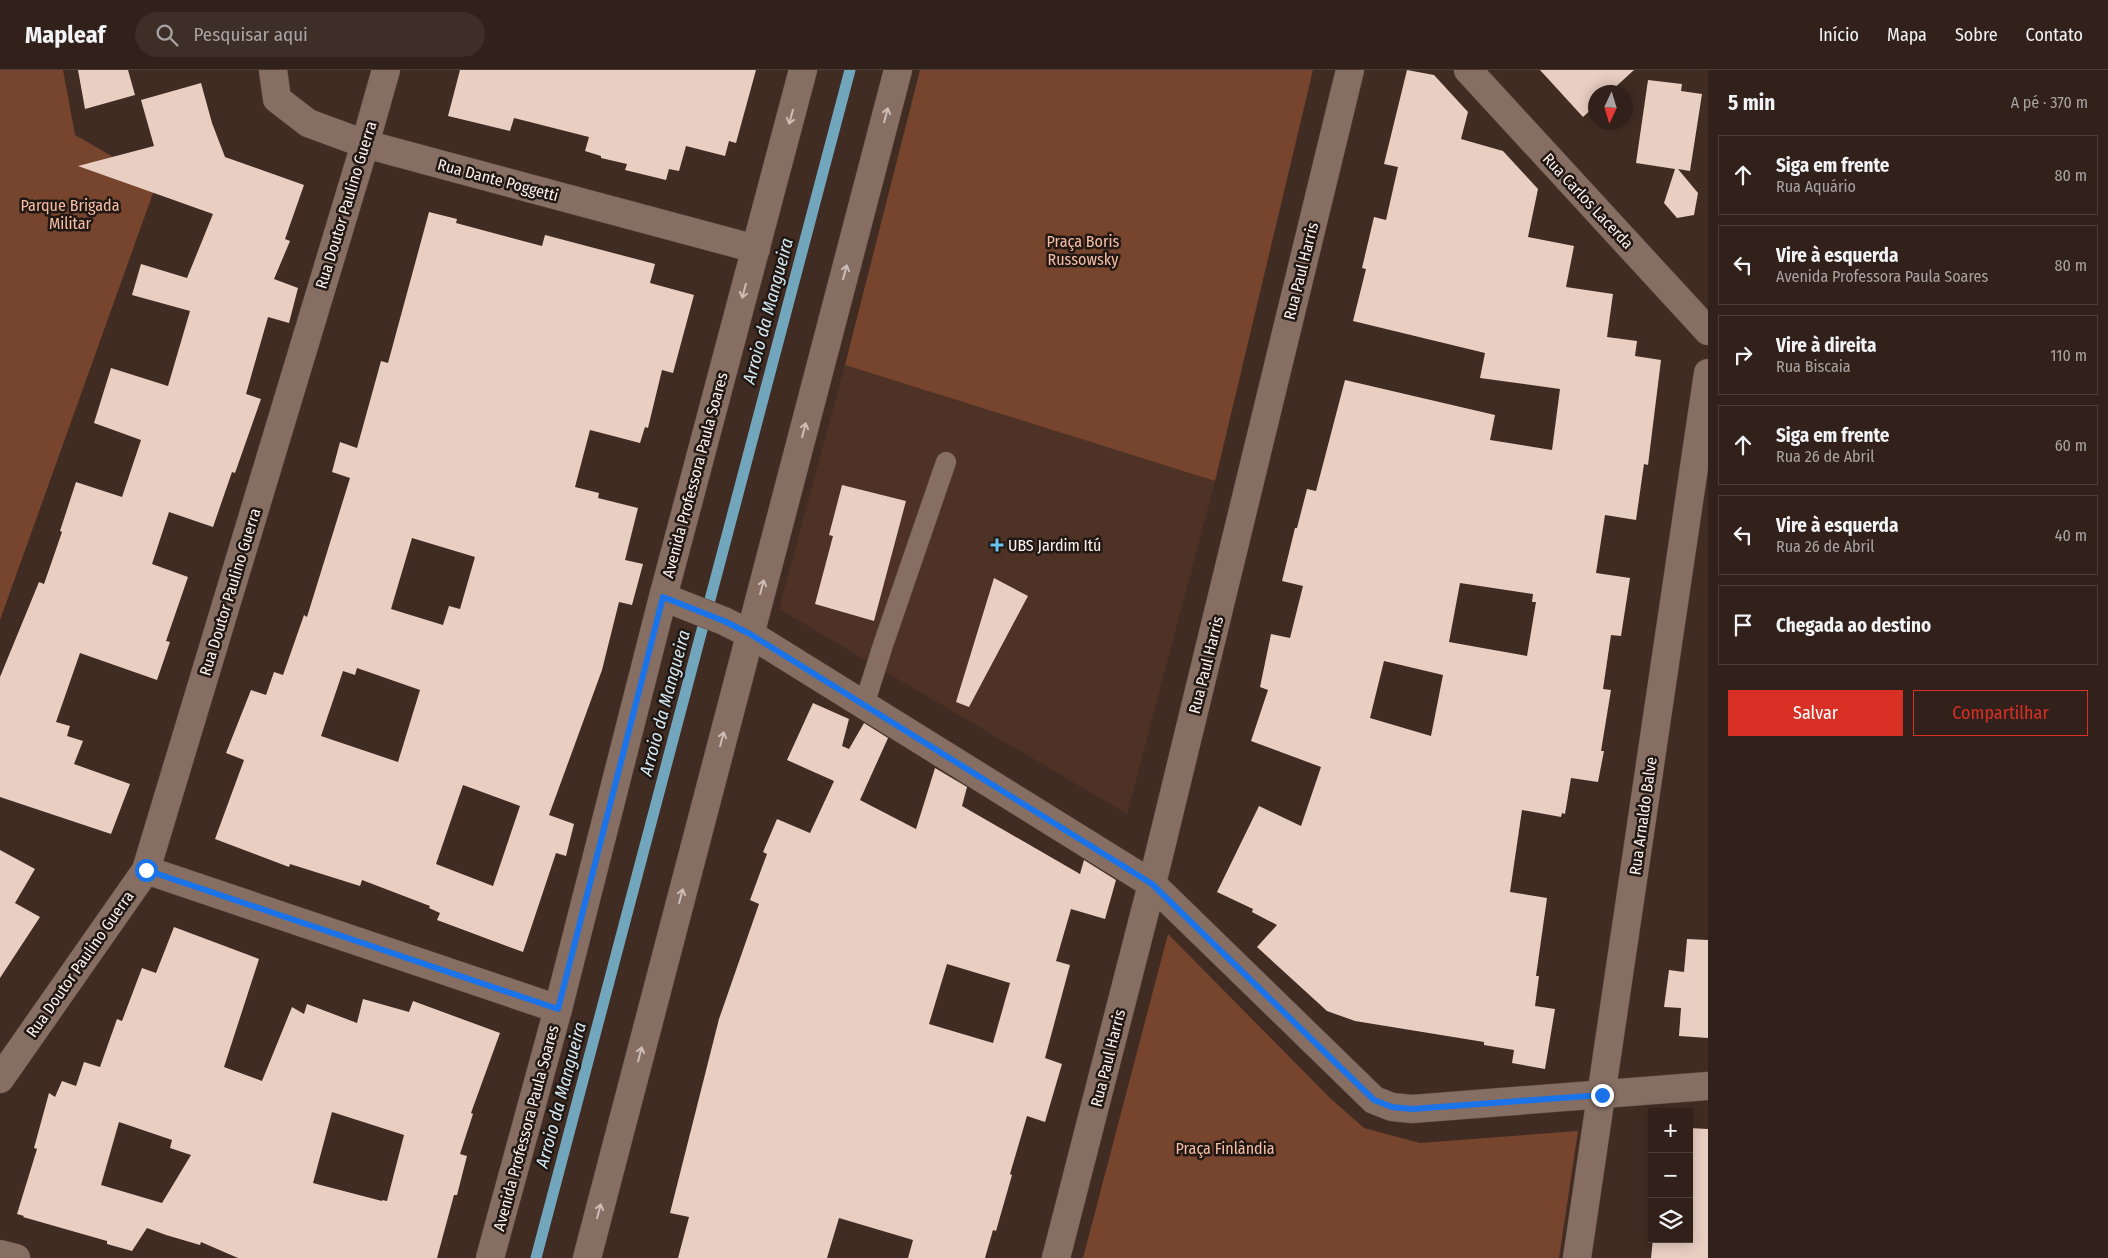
<!DOCTYPE html>
<html lang="pt">
<meta charset="utf-8">
<style>
body{margin:0;font-family:"Fira Sans Condensed",sans-serif;background:#3d2e27;color:#f1f3f6}
.controls{position:absolute;right:15px;bottom:15px;display:grid;overflow:hidden;border-radius:0px;box-shadow:0 2px 12px #0003}
.controls button{width:45px;height:45px;display:grid;place-items:center;padding:0;border:0;border-bottom:1px solid #4c3e39;background:#31211a;color:#f1f3f6;font:25px sans-serif}
.compass{position:absolute;left:1588px;top:15px;width:45px;height:45px;border-radius:50%;background:#31211a;box-shadow:0 2px 12px #0003;rotate:184deg}
.stop{position:absolute;width:15px;height:15px;margin:-11px;border:4px solid #1a73e8;border-radius:50%;background:#fff}
.stop.end{background:#1a73e8;border-color:#fff;box-shadow:0 1px 5px #0008}
.list{margin:0;padding:0;list-style:none}
h2{display:flex;justify-content:space-between;align-items:center;height:65px;margin:0;padding:0 20px;font-size:21px}
h2 small{font-size:16px;font-weight:400;color:#a8a3a2}
.list li{display:grid;grid-template-columns:32px 1fr auto;gap:15px;align-items:center;box-sizing:border-box;height:80px;margin:0 10px 10px;padding:0 10px;border:1px solid #4c3e39;border-radius:0px}
.list b{display:block;font-size:19px;white-space:nowrap}
.list p{margin:0;font-size:16px;white-space:nowrap;color:#a8a3a2}
.list em{font-size:16px;font-style:normal;color:#a8a3a2}
.actions{display:flex;gap:10px;padding:15px 20px}
.actions a{flex:1;padding:11px 0;border:1px solid #d93025;border-radius:0px;text-align:center;font-size:18px;color:#d93025}
.actions .main{background:#d93025;color:#fff}
.icon{flex:none;width:28px;height:28px;fill:none;stroke:currentColor;stroke-width:2;stroke-linecap:round;stroke-linejoin:round}
.map{position:relative;flex:none;width:1708px;height:1188px;overflow:hidden}
header{display:flex;align-items:center;gap:30px;box-sizing:border-box;height:70px;padding:0 25px;background:#31211a;border-bottom:1px solid #4c3e39}
header strong{font-size:24px}
nav{display:flex;gap:28px;margin-inline-start:auto;font-size:18px}
.search{width:350px;height:45px;background:#3d2e27;display:flex;align-items:center;gap:12px;box-sizing:border-box;padding:0 18px;border-radius:28px;color:#a8a3a2;font-size:19px}
main{display:flex}
aside{flex:1;background:#31211a}
.map>svg:first-child{display:block}
.built{fill:#4d3225}
.green{fill:#77452e}
.lines{fill:none;stroke-linecap:round;stroke-linejoin:round}
.stream{stroke:#71a6bd;stroke-width:11}
.building{fill:#e9cec2;fill-rule:evenodd}
.service-casing{stroke:#5b4941;stroke-width:21}
.minor-casing{stroke:#5b4941;stroke-width:29}
.tertiary-casing{stroke:#5b4941;stroke-width:29}
.service{stroke:#866e63;stroke-width:20}
.minor{stroke:#866e63;stroke-width:28}
.tertiary{stroke:#866e63;stroke-width:28}
.oneway{stroke:#cebdb6}
.route{stroke:#1a73e8;stroke-width:6}
.poi-dot{fill:#67c4ef;stroke:#211713;stroke-width:2}
.labels{text-anchor:middle;dominant-baseline:central;stroke-width:5;stroke-linejoin:round;paint-order:stroke}
.street-label{font-size:16px;fill:#fef2ed;stroke:#211713}
.park-label{font-size:16px;fill:#f6bda4;stroke:#211713}
.poi-label{font-size:16px;fill:#fef2ed;stroke:#211713;text-anchor:start}
.water-label{font-size:18px;font-style:italic;fill:#d4e8f2;stroke:#211713}
</style>
<header>
<strong>Mapleaf</strong>
<div class="search"><svg class="icon" aria-label="search" viewBox="0 0 24 24"><circle cx="10" cy="10" r="6"/><path d="M15 15l6 6"/></svg>Pesquisar aqui</div>
<nav><a>Início</a><a>Mapa</a><a>Sobre</a><a>Contato</a></nav>
</header>
<main>
<div class="map">
<svg width="1708" height="1188" viewBox="0 0 1708 1188">
<rect width="100%" height="100%" fill="#412c23"/>
<!-- built -->
<path class="built" d="M845,295L1215,411L1127,744L779,539Z"/>
<!-- green -->
<path class="green" d="M0,0H63L75,65L157,112L0,550Z
M920,0H1313L1215,411L845,295Z
M1168,864L1331,1029L1364,1058L1420,1073L1578,1061L1559,1188H1083Z"/>
<g class="lines">
<!-- stream -->
<path class="stream" d="M536,1188L850,0"/>
</g>
<!-- building -->
<path class="building" d="M78,0H128L135,25L85,39Z
M460,0H756L736,73L729,71L725,86L686,76L679,101L669,99L666,110L625,100L627,94L601,88V86L585,81L589,67L514,48L510,61L448,46Z
M1407,0L1434,5L1468,42L1461,69L1503,81L1538,119L1528,167L1574,176L1566,217L1613,224L1607,267L1637,271L1635,286L1661,290L1648,395L1644,394L1636,450L1605,445L1596,503L1630,508L1621,566L1611,565L1603,619L1611,620L1601,681H1604L1598,712L1571,708L1565,744L1562,743L1561,747L1522,740L1510,822L1547,828L1536,906H1539L1535,936L1555,939L1545,999L1512,993L1514,980L1484,975V972L1355,951L1327,941L1257,877L1277,855L1252,842L1253,839L1217,822L1259,736L1301,756L1321,697L1251,671L1268,620L1260,617L1271,564L1290,568L1303,516L1282,511L1295,458H1297L1307,419L1316,421L1345,310L1495,345L1490,370L1552,380L1560,319L1480,308L1485,283L1353,251L1366,199L1362,198L1374,147L1386,150L1398,97L1384,94ZM1460,513L1533,524L1532,532H1536L1527,586L1449,572ZM1384,591L1443,605L1431,666L1370,648Z
M1540,0H1634L1610,22H1596V35L1583,47Z
M1648,10L1682,14L1681,21L1702,24L1690,101L1678,99L1698,123L1694,145L1677,148L1664,133L1675,99L1636,93Z
M201,13L212,53L225,87L304,115L285,169L290,171L274,209L298,218L289,253L268,247L246,324L261,329L235,403L232,402L213,457L169,442L152,494L188,507L166,571L170,572L157,610L80,583L56,652L70,656L67,666L83,671L74,694L130,714L111,764L0,727V607L39,512L44,514L62,462L60,461L76,412L122,427L141,370L94,353L111,298L168,316L190,241L132,225L141,194L187,208L213,144L78,96L154,76L141,30Z
M429,142L457,149L456,153L542,176L545,165L655,194L650,213L694,225L673,303L662,300L648,358L645,357L640,373L590,360L575,417L599,423L598,428L638,438L625,490L643,494L632,535L619,532L602,600L549,745L574,754L566,786L556,783L523,882L437,850L440,843L429,838L430,836L362,810L360,816L290,794L289,797L215,769L244,690L226,683L251,620L266,625L274,602L283,605L304,545L307,547L350,408L332,402L340,372L357,378L381,291L388,293ZM412,468L475,487L460,539L449,536L443,555L391,539ZM357,598L420,620L398,692L321,666L343,601L355,605ZM463,715L520,736L493,816L436,794Z
M842,415L906,431L874,551L815,534L833,466L829,465Z
M994,508L1028,526L969,637L956,632Z
M813,633L849,649L842,676L849,679L864,653L888,668L860,730L916,759L935,698L967,717L962,736L1080,804L1084,790L1116,810L1105,849L1071,839L1056,891L1070,895L1045,988L1062,994L1045,1052L1027,1046L1010,1104L1012,1105L996,1161L993,1160L985,1188H908L913,1170L839,1148L827,1188H678L689,1147L670,1143L719,949L759,834L750,830L767,784L763,782L777,749L810,763L834,711L787,690ZM947,894L1010,913L993,973L929,954Z
M0,780L35,799L15,833L40,847L0,908Z
M174,857L259,889L224,997L262,1011L292,937L304,944L307,934L357,953L363,929L409,942L413,931L500,963L471,1043L473,1044L460,1084L467,1086L457,1125H454L437,1188H238L201,1172L200,1175L166,1165L147,1158L132,1181L107,1174V1171L23,1147L24,1146L17,1144L37,1079L34,1078L49,1023L55,1027L62,1011L76,1016L84,992L100,997L117,949L122,951L142,898L156,903ZM332,1042L404,1065L387,1131L382,1130V1131L313,1113ZM119,1052L172,1070L170,1078L191,1085L162,1133L101,1115Z
M1687,869L1708,870V968L1679,966L1681,938L1664,937L1669,900L1684,902Z
M1689,1058L1708,1059V1188H1651L1653,1169H1689Z"/>
<g class="lines">
<defs>
<path id="service" d="M864,635L883,575L946,392"/>
<path id="minor" d="M273,0L277,29L308,53L365,74L756,179
M1468,0L1708,261
M146,800L558,939
M0,1009L146,800L365,74L386,0
M0,1184L16,1188
M1577,1188L1708,303"/>
<path id="tertiary" d="M663,527L724,551L750,564L1152,814L1374,1030L1392,1037L1412,1039L1708,1016
M490,1188L558,939L663,527L803,0
M587,1188L898,0
M1056,1188L1152,814L1350,0"/>
</defs>
<!-- service casing -->
<use href="#service" class="service-casing"/>
<!-- minor casing -->
<use href="#minor" class="minor-casing"/>
<!-- tertiary casing -->
<use href="#tertiary" class="tertiary-casing"/>
<!-- service -->
<use href="#service" class="service"/>
<!-- minor -->
<use href="#minor" class="minor"/>
<!-- tertiary -->
<use href="#tertiary" class="tertiary"/>
</g>
<!-- one-way arrows -->
<defs><path id="oneway-shaft" d="M-6 0H5M1.5-3L5.5 0L1.5 3" fill="none" stroke-width="1.6" stroke-linecap="round" stroke-linejoin="round" transform="scale(1.25)"/></defs>
<g class="oneway">
<use href="#oneway-shaft" transform="translate(886 45) rotate(-75)"/>
<use href="#oneway-shaft" transform="translate(791 47) rotate(105)"/>
<use href="#oneway-shaft" transform="translate(845 202) rotate(-75)"/>
<use href="#oneway-shaft" transform="translate(744 221) rotate(105)"/>
<use href="#oneway-shaft" transform="translate(804 360) rotate(-75)"/>
<use href="#oneway-shaft" transform="translate(762 517) rotate(-75)"/>
<use href="#oneway-shaft" transform="translate(722 669) rotate(-75)"/>
<use href="#oneway-shaft" transform="translate(681 826) rotate(-75)"/>
<use href="#oneway-shaft" transform="translate(640 984) rotate(-75)"/>
<use href="#oneway-shaft" transform="translate(599 1141) rotate(-75)"/>
</g>
<g class="lines">
<!-- route -->
<path class="route" d="M146,800L558,939L663,527L724,551L750,564L1152,814L1374,1030L1392,1037L1412,1039L1602,1025"/>
</g>
<!-- markers -->
<path class="poi-dot" d="M994.5 467.5h5v5h5v5h-5v5h-5v-5h-5v-5h5z"/>
<g class="labels">
<!-- street labels -->
<g class="street-label">
<text transform="translate(498 110) rotate(15)">Rua Dante Poggetti</text>
<text transform="translate(1588 131) rotate(47)">Rua Carlos Lacerda</text>
<text transform="translate(346 135) rotate(-73)">Rua Doutor Paulino Guerra</text>
<text transform="translate(1301 201) rotate(-76)">Rua Paul Harris</text>
<text transform="translate(695 405) rotate(-75)">Avenida Professora Paula Soares</text>
<text transform="translate(230 522) rotate(-73)">Rua Doutor Paulino Guerra</text>
<text transform="translate(1206 595) rotate(-76)">Rua Paul Harris</text>
<text transform="translate(1643 746) rotate(-82)">Rua Arnaldo Balve</text>
<text transform="translate(80 894) rotate(-55)">Rua Doutor Paulino Guerra</text>
<text transform="translate(1108 988) rotate(-76)">Rua Paul Harris</text>
<text transform="translate(526 1058) rotate(-75)">Avenida Professora Paula Soares</text>
</g>
<!-- park labels -->
<g class="park-label">
<text x="70" y="135">Parque Brigada<tspan x="70" dy="18">Militar</tspan></text>
<text x="1083" y="171">Praça Boris<tspan x="1083" dy="18">Russowsky</tspan></text>
<text x="1225" y="1078">Praça Finlândia</text>
</g>
<!-- poi labels -->
<g class="poi-label">
<text x="1008" y="475">UBS Jardim Itú</text>
</g>
<!-- water labels -->
<g class="water-label">
<text transform="translate(768 241) rotate(-75)">Arroio da Mangueira</text>
<text transform="translate(665 633) rotate(-75)">Arroio da Mangueira</text>
<text transform="translate(561 1025) rotate(-75)">Arroio da Mangueira</text>
</g>
</g>
</svg>
<div class="controls">
<button>+</button>
<button>−</button>
<button><svg class="icon" aria-label="layers" viewBox="0 0 24 24"><path d="M12 4l9 5-9 5-9-5zM3 14l9 5 9-5"/></svg></button>
</div>
<svg class="compass" viewBox="-18 -18 36 36"><path d="M0-13l5 13h-10z" fill="#e53935"/><path d="M0 13l5-13h-10z" fill="#a8a3a2"/></svg>
<div class="stop" style="left:146px;top:800px"></div>
<div class="stop end" style="left:1602px;top:1025px"></div>
</div>
<aside>
<h2>5 min<small>A pé · 370 m</small></h2>
<ul class="list">
<li><svg class="icon" aria-label="ahead" viewBox="0 0 24 24"><path d="M12 20V5M6 11l6-6 6 6"/></svg><div><b>Siga em frente</b><p>Rua Aquário</p></div><em>80 m</em></li>
<li><svg class="icon" aria-label="left" viewBox="0 0 24 24"><path d="M17 20v-9H6M10 6l-5 5 5 5"/></svg><div><b>Vire à esquerda</b><p>Avenida Professora Paula Soares</p></div><em>80 m</em></li>
<li><svg class="icon" aria-label="right" viewBox="0 0 24 24"><path d="M7 20v-9h11M14 6l5 5-5 5"/></svg><div><b>Vire à direita</b><p>Rua Biscaia</p></div><em>110 m</em></li>
<li><svg class="icon" aria-label="ahead" viewBox="0 0 24 24"><path d="M12 20V5M6 11l6-6 6 6"/></svg><div><b>Siga em frente</b><p>Rua 26 de Abril</p></div><em>60 m</em></li>
<li><svg class="icon" aria-label="left" viewBox="0 0 24 24"><path d="M17 20v-9H6M10 6l-5 5 5 5"/></svg><div><b>Vire à esquerda</b><p>Rua 26 de Abril</p></div><em>40 m</em></li>
<li><svg class="icon" aria-label="arrive" viewBox="0 0 24 24"><path d="M6 21V4h12l-3 4 3 4H6"/></svg><div><b>Chegada ao destino</b></div></li>
</ul>
<div class="actions"><a class="main">Salvar</a><a>Compartilhar</a></div>
</aside>
</main>
